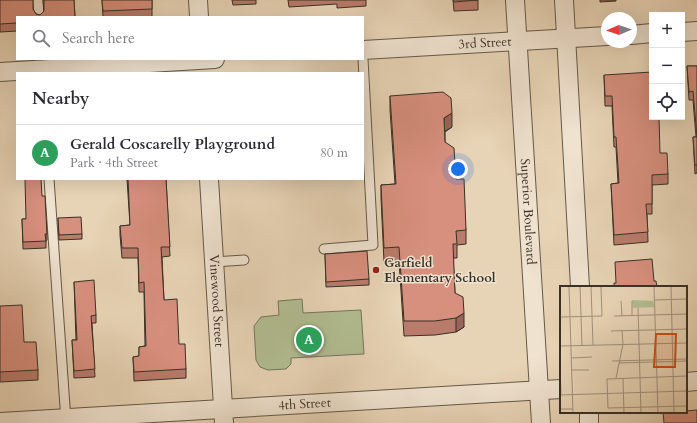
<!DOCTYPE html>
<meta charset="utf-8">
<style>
body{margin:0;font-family:Cardo,serif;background:#f7f7f7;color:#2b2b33}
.controls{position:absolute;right:12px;top:12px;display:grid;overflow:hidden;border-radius:0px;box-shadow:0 4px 16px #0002}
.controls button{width:36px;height:36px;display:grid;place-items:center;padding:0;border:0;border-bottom:1px solid #e1e1e2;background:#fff;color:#2b2b33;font:20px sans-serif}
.compass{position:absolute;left:601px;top:12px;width:36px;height:36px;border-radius:50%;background:#fff;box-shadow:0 4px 16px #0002;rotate:268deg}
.you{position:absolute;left:458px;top:169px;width:14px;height:14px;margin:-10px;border:3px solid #fff;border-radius:50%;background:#1a73e8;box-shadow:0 0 0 6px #1a73e833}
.badge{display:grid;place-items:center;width:26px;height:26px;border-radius:50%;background:#7c3aed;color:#fff;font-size:13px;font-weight:700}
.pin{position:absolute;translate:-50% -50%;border:2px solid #fff;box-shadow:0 1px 4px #0006}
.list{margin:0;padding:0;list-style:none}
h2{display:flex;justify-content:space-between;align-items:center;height:52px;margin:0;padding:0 16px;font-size:17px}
h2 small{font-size:13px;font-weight:400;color:#7c7c81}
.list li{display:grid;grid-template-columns:26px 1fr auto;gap:12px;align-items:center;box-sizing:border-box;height:56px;padding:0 16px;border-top:1px solid #e1e1e2}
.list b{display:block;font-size:15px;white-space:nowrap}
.list p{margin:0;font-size:13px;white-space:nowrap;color:#7c7c81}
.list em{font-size:13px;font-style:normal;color:#7c7c81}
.icon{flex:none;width:22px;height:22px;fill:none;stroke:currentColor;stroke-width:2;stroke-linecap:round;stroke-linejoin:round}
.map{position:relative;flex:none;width:697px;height:423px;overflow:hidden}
.search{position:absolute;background:#fff;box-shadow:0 4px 16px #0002;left:16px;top:16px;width:348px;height:44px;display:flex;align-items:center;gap:10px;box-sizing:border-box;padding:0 14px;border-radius:0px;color:#7c7c81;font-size:15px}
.panel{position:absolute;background:#fff;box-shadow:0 4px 16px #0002;left:16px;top:72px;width:348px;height:108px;border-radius:0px}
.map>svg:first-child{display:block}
.green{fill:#b1bd91;stroke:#75765b}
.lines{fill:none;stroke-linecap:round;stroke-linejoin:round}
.service-casing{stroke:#645949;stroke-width:11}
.minor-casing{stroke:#645949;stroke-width:20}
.service{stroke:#efe2cf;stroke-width:9}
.minor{stroke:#efe2cf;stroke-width:18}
.wall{fill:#b97b6c;stroke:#393025}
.shaded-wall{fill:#966458;stroke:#393025}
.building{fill:#d78f7e;stroke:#393025}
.poi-dot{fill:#8f2418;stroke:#efe2cf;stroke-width:1.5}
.labels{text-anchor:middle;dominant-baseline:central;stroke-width:3;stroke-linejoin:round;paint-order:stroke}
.street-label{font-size:13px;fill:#393025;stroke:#efe2cf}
.poi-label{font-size:13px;font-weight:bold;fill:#393025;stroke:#efe2cf;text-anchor:start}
.inset-road{fill:none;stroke:#a1927b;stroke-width:1}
.view{fill:#c55111;fill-opacity:0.15;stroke:#c55111;stroke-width:2}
.inset-edge{fill:none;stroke:#393025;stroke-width:2}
</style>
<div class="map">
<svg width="697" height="423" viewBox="0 0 697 423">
<rect width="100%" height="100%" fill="#e7d3b5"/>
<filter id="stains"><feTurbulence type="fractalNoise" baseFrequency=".005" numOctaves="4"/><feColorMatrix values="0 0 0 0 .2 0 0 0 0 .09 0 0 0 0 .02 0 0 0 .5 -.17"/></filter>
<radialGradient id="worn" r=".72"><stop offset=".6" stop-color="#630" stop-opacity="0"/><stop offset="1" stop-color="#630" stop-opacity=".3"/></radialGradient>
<!-- green -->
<path class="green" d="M302,299L303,313L361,310L364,354L291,358V364L286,369L268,370L260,367L256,360L254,326L261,317L279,315L278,301Z"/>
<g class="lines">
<defs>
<path id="service" d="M38,0L39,17
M49,179L66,421
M324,249L373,245L363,59
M214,262L244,260"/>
<g id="minor">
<path d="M198,0L199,17"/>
<path id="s1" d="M515,0L541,423"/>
<path d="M564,0L580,287"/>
<path d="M682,32L697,31"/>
<path d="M631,35L652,33"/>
<path id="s2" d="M363,50L607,36"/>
<path d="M0,72L215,59"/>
<path id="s3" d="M209,179L224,423"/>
<path d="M686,382L697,381"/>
<path d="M589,412V423"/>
<path id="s4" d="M0,422L561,389"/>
</g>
</defs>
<!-- service casing -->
<use href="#service" class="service-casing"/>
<!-- minor casing -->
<use href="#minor" class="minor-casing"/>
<!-- service -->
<use href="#service" class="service"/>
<!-- minor -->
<use href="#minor" class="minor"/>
</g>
<!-- wall -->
<path class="wall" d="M0,0L33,9L36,14L40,15L44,12L43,0H74L75,17H17V31L0,32Z
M102,0H152V17H103Z
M232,0H256V4L233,5Z
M288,0H366V6L337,8V4L289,7Z
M453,0H478V10L454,11Z
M600,0H616V1L600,2Z
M687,66H697V173L695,174L693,137H696L693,100H689Z
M604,75L660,153L668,174V184L652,185V214H647L648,242L614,245L611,184L618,183L616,147H614L612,106H605Z
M390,96L452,127L445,132V142L456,179L466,230V244L457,245V258H453L455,293L464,327L456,332L435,335L404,336L399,261L384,262L381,199V185L395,184L390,110Z
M127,179H166L170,256L162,257L164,300L186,369V378L134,381L133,357L139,356V347L145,346L144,292H139L138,258H122L120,235V226L130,225Z
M42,196L47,234V240L46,241V248L23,249L22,219H26Z
M58,218L82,234V239L59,240Z
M325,254L369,279V285L326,287Z
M74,282L96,315V323H92L95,377L74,378L72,340H76Z
M0,306L24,342L38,370V380L0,382Z"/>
<!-- shaded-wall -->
<path class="shaded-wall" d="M452,113V127L444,132V118Z
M464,313V327L456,332V318Z"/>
<!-- building -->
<path class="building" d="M0,0H33V9L36,14L40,15L44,11V0H74L75,17H17V23L0,24Z
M102,0H152V9L103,11Z
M453,0H478L454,2Z
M687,66H697V165H695L693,137H697L693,91L689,92Z
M652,72V117H659L660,153H667L668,174L652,175V204H646L648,232L614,235L611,184L619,183L616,137H614L612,96H605L604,75Z
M443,92L451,98L452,113L444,118L445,142L454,148L456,179H464L466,230L456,231L457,244H453L455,293L463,297L464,313L456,318L435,321H404L399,247L384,248L381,185L396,184L390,96Z
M25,179H41L42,196H45L47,234H45L46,241L23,242L22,219H26Z
M128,179H166L170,247H161L164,300L177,299L179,344H185L186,369L134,372L133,357L139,356V347L146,346L144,282L139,283L138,248H122L120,226L130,225Z
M81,217L82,234L59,235L58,218Z
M367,251L369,279L326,282L325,254Z
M652,259L654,281H656L657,287H614V283H616L615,262Z
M94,280L96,315L91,316L95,369L74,371L72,340H77L74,282Z
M22,305L24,342H36L38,370L0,372V306Z
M697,410V423H664L663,412H686V411Z"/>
<!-- markers -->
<circle class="poi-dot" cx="376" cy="270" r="4"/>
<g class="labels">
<!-- street labels -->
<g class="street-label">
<text stroke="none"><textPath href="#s2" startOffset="122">3rd Street</textPath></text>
<text stroke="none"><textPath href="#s1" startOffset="212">Superior Boulevard</textPath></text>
<text stroke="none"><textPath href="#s3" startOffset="122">Vinewood Street</textPath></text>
<text stroke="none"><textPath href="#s4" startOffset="305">4th Street</textPath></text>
</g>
<!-- poi labels -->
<g class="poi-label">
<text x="384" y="263">Garfield<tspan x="384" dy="15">Elementary School</tspan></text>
</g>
</g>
<!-- overview -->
<g transform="translate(560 286)">
<rect width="127" height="127" fill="#e7d3b5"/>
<path d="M72,14L93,15L94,21L73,22Z" fill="#b1bd91"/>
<path class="inset-road" d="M9,0L13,127M20,0L22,60M31,0L33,59M94,0L98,127M111,0L114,127M95,14L127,13M61,15L62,30M72,15V29M78,22L81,127M54,30L127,28M0,31L42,30L41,0M51,45L127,43M0,60L127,57M11,72L32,71M52,75L127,73M59,77L127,75M0,80L1,109M12,84H29M127,90L47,93L48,122L127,120M56,92L63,58L62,44M63,92L64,127M0,109L127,105M0,123H13"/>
<path class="view" d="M96,48H116L115,81H94Z"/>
<rect width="127" height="127" class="inset-edge"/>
</g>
<rect width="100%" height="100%" filter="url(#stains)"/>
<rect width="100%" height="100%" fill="url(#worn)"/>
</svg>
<div class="controls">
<button>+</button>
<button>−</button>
<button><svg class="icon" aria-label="locate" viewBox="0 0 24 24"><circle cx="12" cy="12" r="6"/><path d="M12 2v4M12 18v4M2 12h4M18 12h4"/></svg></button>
</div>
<svg class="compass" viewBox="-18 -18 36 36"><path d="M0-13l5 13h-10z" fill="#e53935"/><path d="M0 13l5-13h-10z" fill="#7c7c81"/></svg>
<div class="you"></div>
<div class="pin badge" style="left:309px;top:340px;background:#2e9e5b">A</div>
<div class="search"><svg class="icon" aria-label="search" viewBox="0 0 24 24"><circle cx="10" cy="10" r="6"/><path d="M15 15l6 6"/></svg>Search here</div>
<section class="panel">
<h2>Nearby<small></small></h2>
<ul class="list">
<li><span class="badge" style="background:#2e9e5b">A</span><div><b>Gerald Coscarelly Playground</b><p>Park · 4th Street</p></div><em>80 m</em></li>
</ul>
</section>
</div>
